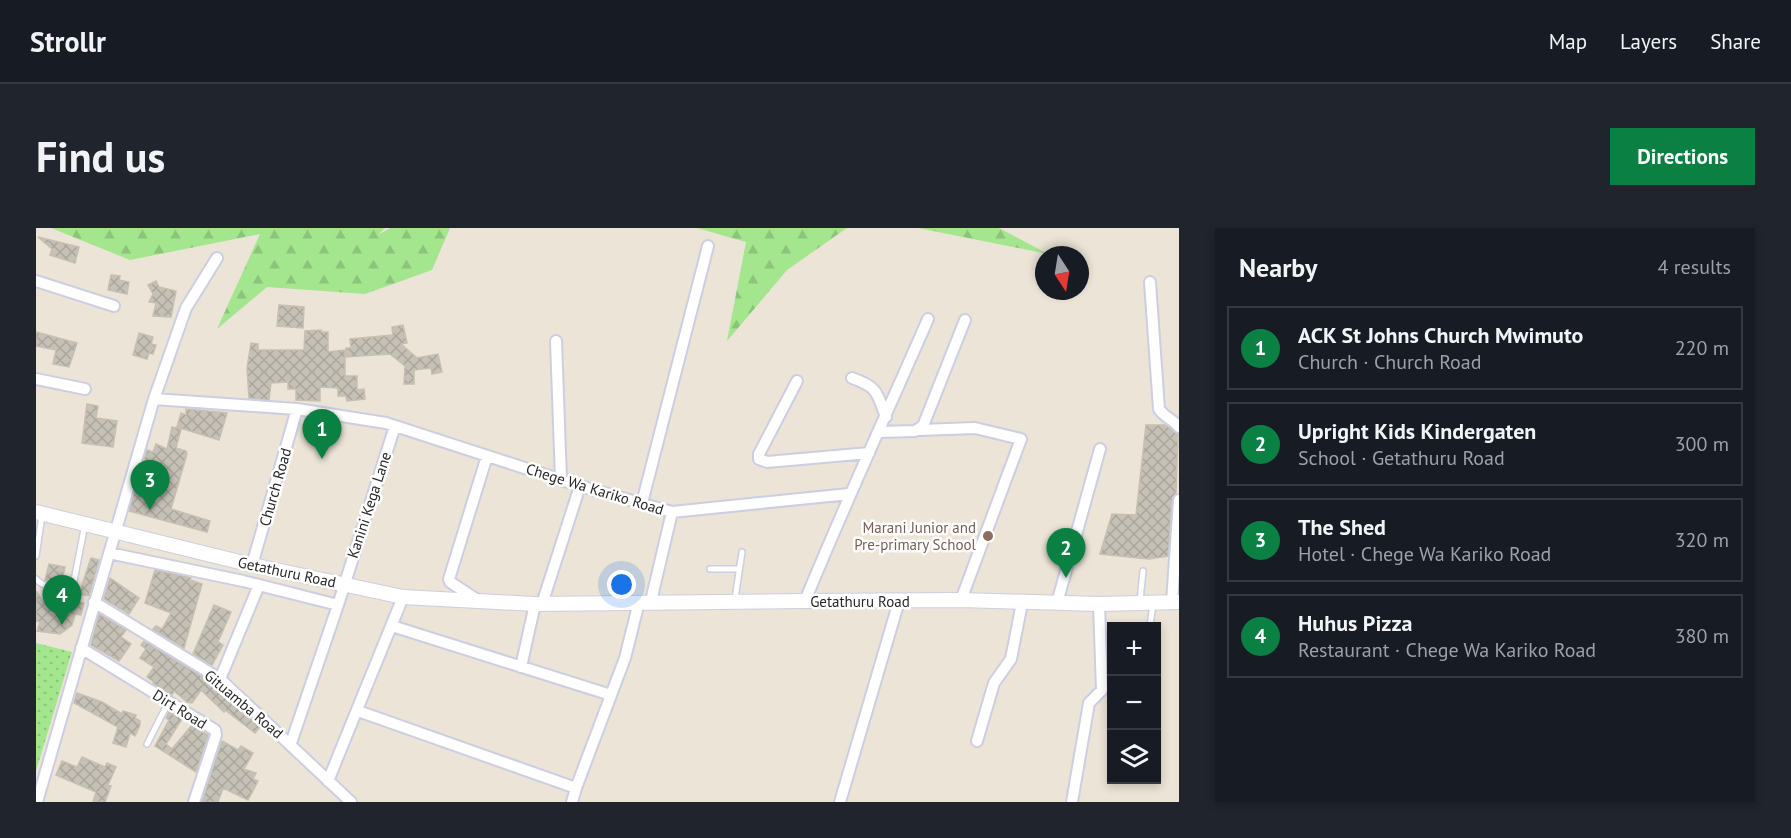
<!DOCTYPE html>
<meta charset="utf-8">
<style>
body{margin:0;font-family:"PT Sans",sans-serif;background:#20242c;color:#f1f3f6}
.controls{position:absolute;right:18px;bottom:18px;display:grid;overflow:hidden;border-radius:0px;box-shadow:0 3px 9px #0003}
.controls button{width:54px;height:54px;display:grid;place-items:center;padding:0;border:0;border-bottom:2px solid #363941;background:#171b24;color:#f1f3f6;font:30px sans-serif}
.compass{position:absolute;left:999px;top:18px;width:54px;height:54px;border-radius:50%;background:#171b24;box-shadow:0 3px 9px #0003;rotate:168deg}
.you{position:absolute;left:586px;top:357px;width:21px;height:21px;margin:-15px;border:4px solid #fff;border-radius:50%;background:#1a73e8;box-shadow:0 0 0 9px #1a73e833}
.badge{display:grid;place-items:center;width:39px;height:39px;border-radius:50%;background:#0b8043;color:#fff;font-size:20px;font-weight:700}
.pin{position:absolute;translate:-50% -50px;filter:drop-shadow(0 2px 3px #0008)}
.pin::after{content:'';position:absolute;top:32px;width:21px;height:18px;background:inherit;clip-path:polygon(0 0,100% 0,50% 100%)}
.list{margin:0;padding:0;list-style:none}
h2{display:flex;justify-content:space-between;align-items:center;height:78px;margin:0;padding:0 24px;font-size:26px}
h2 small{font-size:20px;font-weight:400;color:#9ea1a6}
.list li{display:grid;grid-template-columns:39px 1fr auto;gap:18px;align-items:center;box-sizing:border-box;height:84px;margin:0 12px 12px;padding:0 12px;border:2px solid #363941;border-radius:0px}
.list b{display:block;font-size:22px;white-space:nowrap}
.list p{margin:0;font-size:20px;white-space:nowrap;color:#9ea1a6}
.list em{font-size:20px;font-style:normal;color:#9ea1a6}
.icon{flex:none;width:33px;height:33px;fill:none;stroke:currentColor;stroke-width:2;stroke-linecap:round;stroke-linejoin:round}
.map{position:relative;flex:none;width:1143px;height:574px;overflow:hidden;border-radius:0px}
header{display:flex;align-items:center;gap:36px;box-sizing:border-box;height:84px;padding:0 30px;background:#171b24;border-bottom:2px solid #363941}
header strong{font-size:28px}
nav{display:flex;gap:33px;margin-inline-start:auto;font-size:21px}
.intro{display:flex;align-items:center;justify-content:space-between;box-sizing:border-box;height:144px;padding:0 36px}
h1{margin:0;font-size:42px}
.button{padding:15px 27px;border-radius:0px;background:#0b8043;color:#fff;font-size:21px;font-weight:700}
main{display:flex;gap:36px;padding:0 36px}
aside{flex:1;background:#171b24;border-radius:0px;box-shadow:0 3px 9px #0003}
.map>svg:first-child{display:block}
.forest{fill:url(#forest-firs)}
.park{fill:url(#park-dots)}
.building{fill:url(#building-cross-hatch);stroke:#c6c0b1;stroke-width:1.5}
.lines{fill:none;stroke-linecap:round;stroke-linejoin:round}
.lane-casing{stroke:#cccee2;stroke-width:8}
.street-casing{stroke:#cccee2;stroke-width:14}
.secondary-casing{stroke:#cccee2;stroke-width:16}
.lane{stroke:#fff;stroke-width:5}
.street{stroke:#fff;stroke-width:10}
.secondary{stroke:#fff;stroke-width:14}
.education-dot{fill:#8d6e63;stroke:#fff;stroke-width:2}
.labels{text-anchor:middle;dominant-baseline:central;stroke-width:5;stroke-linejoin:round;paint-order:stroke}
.street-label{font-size:15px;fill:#272727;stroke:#fff}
.education-label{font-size:15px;fill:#785e54;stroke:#fff;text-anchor:end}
</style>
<header>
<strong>Strollr</strong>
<nav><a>Map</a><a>Layers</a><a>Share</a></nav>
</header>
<div class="intro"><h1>Find us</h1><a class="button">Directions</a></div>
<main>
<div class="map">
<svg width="1143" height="574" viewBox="0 0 1143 574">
<defs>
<pattern id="forest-firs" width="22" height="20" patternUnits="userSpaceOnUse" patternTransform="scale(1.5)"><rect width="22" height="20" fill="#a3e68e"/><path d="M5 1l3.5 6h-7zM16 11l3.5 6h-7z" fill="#8cc57a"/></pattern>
<pattern id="park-dots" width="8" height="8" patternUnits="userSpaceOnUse" patternTransform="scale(1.5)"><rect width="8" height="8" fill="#a3e68e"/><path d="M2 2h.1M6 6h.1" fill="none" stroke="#8cc57a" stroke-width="1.8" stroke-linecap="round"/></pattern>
<pattern id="building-cross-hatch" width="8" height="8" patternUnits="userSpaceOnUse" patternTransform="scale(1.5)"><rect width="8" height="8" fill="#c6c1b7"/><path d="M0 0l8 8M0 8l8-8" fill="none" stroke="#aaa69d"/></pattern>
</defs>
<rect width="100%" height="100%" fill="#ebe4d7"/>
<!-- forest -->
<path class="forest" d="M15,0H349L342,7L354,0H414L396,42L329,66L231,59L181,101L224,6L94,32Z
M661,0H811L751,42L691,113L710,14Z
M882,0H963L1012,26Z"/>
<!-- park -->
<path class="park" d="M0,415L36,424L0,543Z"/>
<!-- building -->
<path class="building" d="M2,9L43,19L39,35L14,27L16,21Z
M75,47L84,48L83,52L93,54L91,66L72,62Z
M120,53L123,59L140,63L135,89L117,88L120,75L113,74L117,66L112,57Z
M243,77L268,79L267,100L241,98Z
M367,97L371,115L365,116L381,130L402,126L406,144L396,146L395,140L378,142V156H368L369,138L354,126L310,129V120H315L314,111L357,107L356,99Z
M285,102V104H292V124L309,122V148H321V162L328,161L329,171L311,173L310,168H302V160L284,159V173L260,172V161H252V154L235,155L233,172L213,170L211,140L215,115L222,116V122H268L269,103Z
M0,104L41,115L33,139L17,136L20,122L0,118Z
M103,105L117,109L115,116L120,117L117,126L113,125L111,131L97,127Z
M51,176L62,178L60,190L81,193L77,219L46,215Z
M150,181L191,185L183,212L141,199L145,185L150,187Z
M1110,197H1129L1142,206L1140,265L1136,271L1132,328L1113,331L1064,326L1076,286L1100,287Z
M136,199L145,201L140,220L150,223L151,226L135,281L174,293L171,304L93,283L111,222L117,224L120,216L131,221Z
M55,330L63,332L53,368L43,366Z
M13,336L29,339L25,356L9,352Z
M119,342L155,350L154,352L166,356L148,420L117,401L120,398L126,401L135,385L109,375Z
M74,350L103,370L93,386L68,371Z
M0,363L8,375L24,379L28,370L48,375L45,387L39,386L36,397L24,406L1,403L4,394L0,393Z
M178,377L195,384L182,414L187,417L176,437L157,426Z
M63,386L90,402L85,409L95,416L83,433L55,417Z
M108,413L170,451L224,499L219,505L189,482L188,484L165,462L156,475L151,474L138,463L136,467L117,455L118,454L111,449L118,439L104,430L110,421L105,417Z
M41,465L66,474L86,486L87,483L100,487L99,490L104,493V497L99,508L94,505L90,519L77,515L82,499L38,475Z
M133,484L146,491L130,516L136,521L156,497L172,507L160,544L119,518L133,492L130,490Z
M186,513L202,522L205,518L217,525L208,541L220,545L217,551L222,553L212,572L187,560L182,574H166Z
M46,529L69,539L71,535L80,539L72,557L75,558L69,574H57L60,564L20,547L26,533L41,539Z"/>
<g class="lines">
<defs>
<path id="lane" d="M0,328L6,288
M674,341H703
M0,351C7,359 28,365 37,358L49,296
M699,371L706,324
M1104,373L1107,343
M1114,398L1117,376
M111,516L133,473"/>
<path id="street" d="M0,53L78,78
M1114,54L1123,181C1129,190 1137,191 1143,199
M520,113L525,252
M816,150C842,159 841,165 850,189
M0,151L49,161
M761,153L723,226V231L731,234L833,225
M118,171L261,181L350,195L544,258L636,284L813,266
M884,202L939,200L985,211L925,372
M842,204L879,203L887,198L929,92
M606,275L672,18
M73,325L207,353L302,377
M216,337L261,181
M443,373L414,354L413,351L451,228
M615,373L636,284
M769,373C808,278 851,185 892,91
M58,374L184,451L315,574
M1136,374L1143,272
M1021,375L1064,221
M506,376L544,258
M356,398L575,467
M45,420L179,502L180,507L158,574
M485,439L499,376
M184,451L223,357
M322,483L540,560L589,430L603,374
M941,513L958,455L975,431L986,375
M255,515L302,377L359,198
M292,553L367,369
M1,574L118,171L150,80L181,30
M536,574L540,560
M804,574L863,373
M1036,574L1053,475L1066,462L1063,376"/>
<path id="secondary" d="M0,284L216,337L367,369L499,376L769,373L925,372L1063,376L1143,374"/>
</defs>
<!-- lane casing -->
<use href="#lane" class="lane-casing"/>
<!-- street casing -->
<use href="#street" class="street-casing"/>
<!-- secondary casing -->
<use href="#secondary" class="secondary-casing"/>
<!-- lane -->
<use href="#lane" class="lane"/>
<!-- street -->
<use href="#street" class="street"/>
<!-- secondary -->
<use href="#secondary" class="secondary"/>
</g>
<!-- markers -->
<circle class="education-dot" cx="952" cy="308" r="6"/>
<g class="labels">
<!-- street labels -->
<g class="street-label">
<text transform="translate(239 259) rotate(-74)">Church Road</text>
<text transform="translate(559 261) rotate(17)">Chege Wa Kariko Road</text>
<text transform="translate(333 277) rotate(-72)">Kanini Kega Lane</text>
<text transform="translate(251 344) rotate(12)">Getathuru Road</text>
<text x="824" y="373">Getathuru Road</text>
<text transform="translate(208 476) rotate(40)">Gituamba Road</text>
<text transform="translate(144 481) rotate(32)">Dirt Road</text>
</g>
<!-- education labels -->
<g class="education-label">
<text x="940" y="299">Marani Junior and<tspan x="940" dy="17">Pre-primary School</tspan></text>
</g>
</g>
</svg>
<div class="controls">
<button>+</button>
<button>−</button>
<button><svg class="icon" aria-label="layers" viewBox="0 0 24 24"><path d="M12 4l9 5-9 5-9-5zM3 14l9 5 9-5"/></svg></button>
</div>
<svg class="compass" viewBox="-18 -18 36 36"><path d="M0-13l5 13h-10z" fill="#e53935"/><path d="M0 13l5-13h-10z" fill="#9ea1a6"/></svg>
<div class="you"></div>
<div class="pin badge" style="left:286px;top:231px">1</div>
<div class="pin badge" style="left:1030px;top:350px">2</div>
<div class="pin badge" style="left:114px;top:282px">3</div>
<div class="pin badge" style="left:26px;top:397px">4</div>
</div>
<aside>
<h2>Nearby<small>4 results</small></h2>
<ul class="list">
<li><span class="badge">1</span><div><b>ACK St Johns Church Mwimuto</b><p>Church · Church Road</p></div><em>220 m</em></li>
<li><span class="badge">2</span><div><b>Upright Kids Kindergaten</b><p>School · Getathuru Road</p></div><em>300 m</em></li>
<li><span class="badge">3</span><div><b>The Shed</b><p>Hotel · Chege Wa Kariko Road</p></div><em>320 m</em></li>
<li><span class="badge">4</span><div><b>Huhus Pizza</b><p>Restaurant · Chege Wa Kariko Road</p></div><em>380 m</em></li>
</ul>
</aside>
</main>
